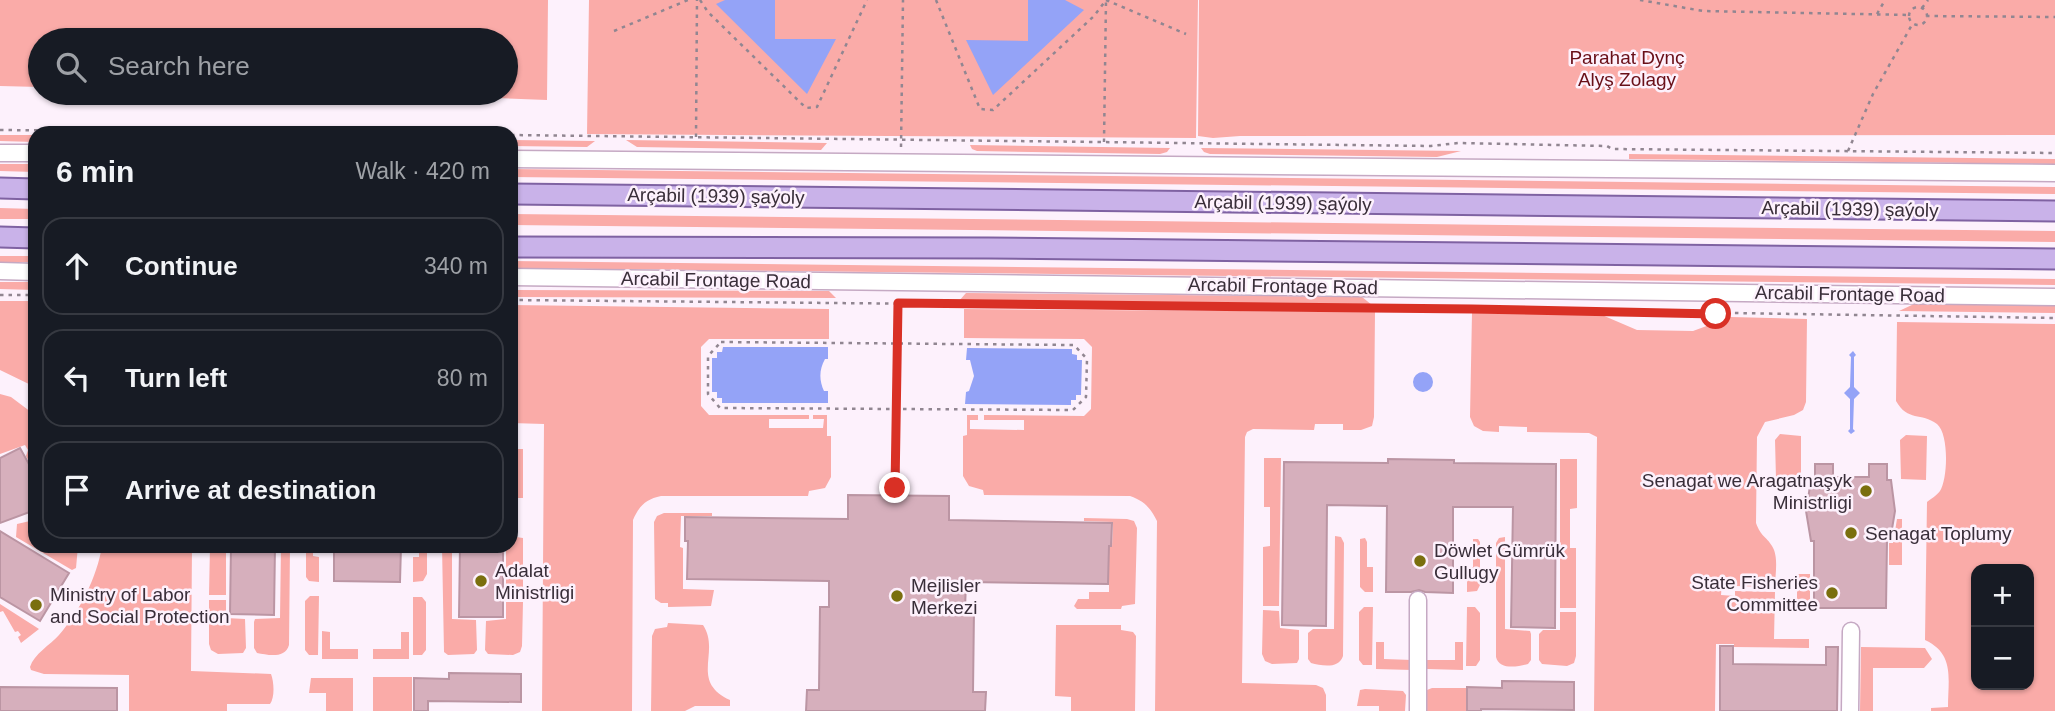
<!DOCTYPE html>
<meta charset="utf-8">
<style>
body{margin:0;font-family:Arial,sans-serif;background:#20242c;color:#f1f3f6}
.controls{position:absolute;right:21px;bottom:21px;display:grid;overflow:hidden;border-radius:14px;box-shadow:0 2px 5px #0004}
.controls button{width:63px;height:63px;display:grid;place-items:center;padding:0;border:0;border-bottom:2px solid #363941;background:#171b24;color:#f1f3f6;font:35px sans-serif}
.stop{position:absolute;width:21px;height:21px;margin:-16px;border:5px solid #d93025;border-radius:50%;background:#fff}
.stop.end{background:#d93025;border-color:#fff;box-shadow:0 2px 7px #0008}
.list{margin:0;padding:0;list-style:none}
h2{display:flex;justify-content:space-between;align-items:center;height:91px;margin:0;padding:0 28px;font-size:30px}
h2 small{font-size:23px;font-weight:400;color:#9ea1a6}
.list li{display:grid;grid-template-columns:46px 1fr auto;gap:21px;align-items:center;box-sizing:border-box;height:98px;margin:0 14px 14px;padding:0 14px;border:2px solid #363941;border-radius:21px}
.list b{display:block;font-size:26px;white-space:nowrap}
.list em{font-size:23px;font-style:normal;color:#9ea1a6}
.icon{flex:none;width:38px;height:38px;fill:none;stroke:currentColor;stroke-width:2;stroke-linecap:round;stroke-linejoin:round}
.map{position:relative;flex:none;width:2055px;height:711px;overflow:hidden}
.search{position:absolute;background:#171b24;box-shadow:0 2px 5px #0004;left:28px;top:28px;width:490px;height:77px;display:flex;align-items:center;gap:18px;box-sizing:border-box;padding:0 24px;border-radius:38px;color:#9ea1a6;font-size:26px}
.panel{position:absolute;background:#171b24;box-shadow:0 2px 5px #0004;left:28px;top:126px;width:490px;height:427px;border-radius:21px}
.map>svg:first-child{display:block}
.green{fill:#faaba8;fill-rule:evenodd}
.water{fill:#94a3f7}
.building{fill:#d6afbc;stroke:#bb95a3;stroke-width:2}
.lines{fill:none;stroke-linecap:round;stroke-linejoin:round}
.minor-casing{stroke:#c5a9c3;stroke-width:19}
.major-casing{stroke:#7f62a2;stroke-width:23}
.path{stroke:#918691;stroke-width:2.5;stroke-dasharray:3.5 5;stroke-linecap:butt}
.minor{stroke:#fff;stroke-width:16}
.major{stroke:#c9b2e9;stroke-width:19}
.route{stroke:#d93025;stroke-width:9}
.poi-dot{fill:#7a6f0e;stroke:#fdf1fc;stroke-width:2.5}
.labels{text-anchor:middle;dominant-baseline:central;stroke-width:5;stroke-linejoin:round;paint-order:stroke}
.park-label{font-size:19px;fill:#690f18;stroke:#fdf1fc}
.street-label{font-size:19px;fill:#392e39;stroke:#fdf1fc}
.poi-label{font-size:19px;fill:#392e39;stroke:#fdf1fc;text-anchor:start}
</style>
<div class="map">
<svg width="2055" height="711" viewBox="0 0 2055 711">
<rect width="100%" height="100%" fill="#fdf1fc"/>
<!-- green -->
<path class="green" d="M0,0H548L547,100L368,93H506V40H40V87L0,86Z
M589,0H1198L1196,138L587,134Z
M1199,0H2055V135L1240,136L1213,138L1198,136Z
M0,135H35V142L0,141Z
M511,140L595,141L587,147L511,146Z
M626,140L827,143L821,150L637,147Z
M970,145L1170,148L1167,152L1160,154L977,151L972,149Z
M1201,148L1461,151L1437,157L1210,154L1204,152Z
M1629,154L2055,159V164L1629,159Z
M0,164H35V172L0,171Z
M511,169L2055,187V194L511,177Z
M0,208L35,209V219H0Z
M511,214L2055,231V242L511,225Z
M0,256H35V262H0Z
M511,261L2055,279V285L511,268Z
M0,282H35V290L0,289Z
M511,290L829,291L836,298L511,297Z
M966,293L1362,297L1372,305L959,301Z
M0,301H35V387L0,370Z
M1914,304L2055,305V313L1899,311Z
M511,305L829,309V339H709L701,347V406L709,415H809V419H769V428H823L824,419H813V415H827V436H831V477L825,488L809,491L808,496H661C646,499 639,506 633,520L632,711H542L544,424L511,423Z
M964,309L1375,312L1374,417L1372,426L1361,430H1343V424H1315L1314,430L1253,429L1247,432L1245,437L1242,683L1316,685L1323,688L1326,695V711H1155L1157,521C1150,507 1144,501 1130,496L984,495L983,490L969,486L963,476V436L967,435V415H978V420H970V429L1024,430V420H984V415L1084,416L1091,409L1092,347L1084,339L964,338Z
M1472,313L1602,315L1637,330L1693,331L1731,317L1807,319L1806,402L1803,410L1794,415L1765,422L1757,437L1756,523C1761,537 1766,536 1772,546C1779,557 1775,575 1775,587L1735,586V582L1722,581L1721,595L1735,596V591L1775,592L1774,639H1809V648L1734,647V644H1716L1715,711H1594L1597,437L1589,433L1527,432V427L1499,426V432L1483,431L1474,426L1470,417Z
M1897,322L2055,324V711H1931V708L1948,707C1948,679 1955,654 1925,640L1927,502C1931,499 1937,495 1940,491C1948,478 1949,434 1937,424C1921,412 1908,422 1896,401ZM2029,569V685H1976V569Z
M0,394L11,397L35,415V473L26,456L28,450L25,445L0,454Z
M1780,434L1801,436V479H1776L1775,440Z
M1906,435L1927,436L1926,480L1901,479L1900,440Z
M511,449H523V498H516V537L523,538V597H506V546H511Z
M1264,458H1281L1279,606H1263V547L1270,546V507H1264Z
M1560,459H1577V508L1570,509V548H1576V608H1560Z
M664,513H712V516H681L680,547L683,548V589L714,590L711,606L668,607V603H661L655,599L654,522L657,516Z
M1084,518L1127,519L1134,521L1137,528L1135,604L1122,606L1121,609H1077L1074,606L1078,599H1089V592H1109V547H1112L1113,522L1084,521Z
M1897,519H1902V565H1889V543H1893Z
M30,521L35,526V546H78L76,568L72,570L16,537L17,524Z
M1335,536L1341,537L1344,543L1343,656C1339,669 1322,666 1311,663L1308,659V633L1313,629H1334Z
M1505,537V629L1530,631L1531,634V660L1528,664C1517,667 1499,670 1496,657V543L1499,538Z
M1365,538L1367,542V567H1373V592H1365L1360,587V539Z
M1473,539H1478L1480,542V585L1477,591L1467,592V568L1473,567Z
M102,546H192L191,671L271,674C274,682 275,697 270,704H227V711H129V675L44,674L31,670L30,667C34,654 50,645 59,635C80,611 97,577 102,546Z
M210,546H226V595H209Z
M281,546H290L289,645C285,659 268,655 257,653L254,648V622L255,619L280,618Z
M306,546H313V556L319,557V582L309,581L306,577Z
M419,546H427V574L423,581L413,582V557H419Z
M442,546H452V619L476,620L477,650L474,654L448,655L444,652Z
M1797,574H1810V608H1797Z
M310,596H319L318,655H309L305,650V601Z
M413,597H422L426,602V650L422,655H413Z
M209,600H226V618L245,619L246,648L243,653L218,654L211,650L209,644Z
M506,602H523L522,646L520,652L513,655L488,654L485,650L486,621L506,619Z
M0,604L39,629L21,643L18,637L21,635L18,631L15,632L3,611L0,612Z
M1364,607H1373L1372,665H1363L1359,660V612Z
M1467,607H1475L1480,613V660L1476,666H1466Z
M1263,610L1279,611L1280,628L1299,630V659L1297,663L1272,664L1265,661L1262,654Z
M1560,612H1576V656L1574,663L1567,666L1542,664L1539,660V634L1543,630H1560Z
M668,623L703,625C721,652 689,681 730,700V706H695L685,711H651L652,636L655,629L667,627Z
M1056,625H1121V630L1133,632L1136,636L1135,711H1071V697L1055,696Z
M322,631L330,632V649H358V659H322Z
M401,632H409V659H373V649H401Z
M1376,642H1384V659L1412,660V670L1376,669Z
M1455,642H1463V670L1427,669V660H1455Z
M1861,647L1925,648L1932,659L1924,668H1873V711H1860Z
M373,677H412V711H373Z
M311,678H353V711H326V693H309Z
M1432,688H1466V711H1424V697L1427,690Z
M1365,689L1403,691L1406,695L1405,711H1379V706H1357L1360,690Z"/>
<!-- water -->
<path class="water" d="M725,0H775V39H836L807,94L716,4Z
M1028,0H1065L1084,10L993,95L966,40L1028,41Z
M723,347H828V359H825C819,370 819,380 824,391H828V403H722V398H717V392H712V358H717V352H722Z
M967,348L1072,349V354L1077,355V360H1082L1081,395H1076V400H1071V405L965,404L966,392L969,391L974,376L970,360H966Z
M1853,351L1856,355L1854,357V387L1860,393L1854,399L1853,429L1855,431L1851,434L1848,431L1850,429V399L1844,393L1850,387L1851,357L1849,355Z
M1413 382a10 10 0 1 1 20 0a10 10 0 1 1-20 0Z"/>
<!-- building -->
<path class="building" d="M20,448L35,475V510L0,523V458Z
M1388,459L1454,460V463L1556,464L1555,628L1511,627L1513,507H1453V593L1425,592L1419,590L1411,592H1386L1387,506L1327,505L1326,626L1282,625L1284,462L1388,463Z
M1815,464H1833V477H1869V464H1887V480H1891L1895,511L1890,541H1887L1886,608H1814V541H1811L1806,511L1811,480H1815Z
M848,495L949,496V520L1112,523L1111,546H1109L1108,584L966,582L965,609H974L973,692H986L985,711H806L807,690H819L820,607H829V581L687,579L688,541H685V517L848,519Z
M0,531L69,573L40,621L0,597Z
M231,546H275L274,615L230,614Z
M334,546H401L400,582L334,581Z
M460,546H503V617H459Z
M1720,646H1733V664L1826,665V647H1838L1837,711H1720Z
M449,673L521,674V702L428,701V711H414V678L449,679Z
M1502,681L1574,682V710L1481,709V711H1467V687L1502,688Z
M0,687L117,688V711H0Z"/>
<g class="lines">
<defs>
<path id="minor" d="M0,153H35
M511,159L2055,173
M0,271L35,272
M511,277L2055,297
M1418,711V600
M1850,711L1851,631"/>
<path id="major" d="M0,188L35,189
M511,194L2055,211
M0,237L35,238
M511,247L989,248L2055,259"/>
</defs>
<!-- minor casing -->
<use href="#minor" class="minor-casing"/>
<!-- major casing -->
<use href="#major" class="major-casing"/>
<!-- path -->
<path class="path" d="M700,0L708,12L806,108L817,107L867,0
M936,0L980,109L993,110L1094,16L1106,0
M1106,0L1186,34
M1640,0L1703,11L1909,15
M1909 16a9 9 0 1 1 18 0a9 9 0 1 1-18 0Z
M1922,8L1928,0
M1877,14L1885,0
M1926,16L2055,17
M614,31L688,0
M0,130L311,133
M511,135L1431,146L1458,143L1607,146L1612,149L2055,153
M696,137L697,0
M1104,142L1106,0
M901,147L903,0
M1848,151L1873,94L1913,23
M0,295H35
M511,300L1473,309L2055,318
M721,342L1074,345L1087,359L1086,397L1073,410L720,408L708,394V356Z
M895,488L898,303"/>
<!-- minor -->
<use href="#minor" class="minor"/>
<!-- major -->
<use href="#major" class="major"/>
</g>
<g class="lines">
<!-- route -->
<path class="route" d="M895,488L898,303L1472,309L1716,314"/>
</g>
<!-- markers -->
<g class="poi-dot">
<circle cx="1866" cy="491" r="7"/>
<circle cx="1851" cy="533" r="7"/>
<circle cx="1420" cy="561" r="7"/>
<circle cx="481" cy="581" r="7"/>
<circle cx="1832" cy="593" r="7"/>
<circle cx="897" cy="596" r="7"/>
<circle cx="36" cy="605" r="7"/>
</g>
<g class="labels">
<!-- park labels -->
<g class="park-label">
<text x="1627" y="57">Parahat Dynç<tspan x="1627" dy="22">Alyş Zolagy</tspan></text>
</g>
<!-- street labels -->
<g class="street-label">
<text transform="translate(716 196) rotate(1)">Arçabil (1939) şaýoly</text>
<text transform="translate(1283 203) rotate(1)">Arçabil (1939) şaýoly</text>
<text transform="translate(1850 209) rotate(1)">Arçabil (1939) şaýoly</text>
<text transform="translate(716 280) rotate(1)">Arcabil Frontage Road</text>
<text transform="translate(1283 286) rotate(1)">Arcabil Frontage Road</text>
<text transform="translate(1850 294) rotate(1)">Arcabil Frontage Road</text>
</g>
<!-- poi labels -->
<g class="poi-label">
<text x="1852" y="480" text-anchor="end">Senagat we Aragatnaşyk<tspan x="1852" dy="22">Ministrligi</tspan></text>
<text x="1865" y="533">Senagat Toplumy</text>
<text x="1434" y="550">Döwlet Gümrük<tspan x="1434" dy="22">Gullugy</tspan></text>
<text x="495" y="570">Adalat<tspan x="495" dy="22">Ministrligi</tspan></text>
<text x="1818" y="582" text-anchor="end">State Fisheries<tspan x="1818" dy="22">Committee</tspan></text>
<text x="911" y="585">Mejlisler<tspan x="911" dy="22">Merkezi</tspan></text>
<text x="50" y="594">Ministry of Labor<tspan x="50" dy="22">and Social Protection</tspan></text>
</g>
</g>
</svg>
<div class="controls">
<button>+</button>
<button>−</button>
</div>
<div class="stop" style="left:1716px;top:314px"></div>
<div class="stop end" style="left:895px;top:488px"></div>
<div class="search"><svg class="icon" aria-label="search" viewBox="0 0 24 24"><circle cx="10" cy="10" r="6"/><path d="M15 15l6 6"/></svg>Search here</div>
<section class="panel">
<h2>6 min<small>Walk · 420 m</small></h2>
<ul class="list">
<li><svg class="icon" aria-label="ahead" viewBox="0 0 24 24"><path d="M12 20V5M6 11l6-6 6 6"/></svg><div><b>Continue</b></div><em>340 m</em></li>
<li><svg class="icon" aria-label="left" viewBox="0 0 24 24"><path d="M17 20v-9H6M10 6l-5 5 5 5"/></svg><div><b>Turn left</b></div><em>80 m</em></li>
<li><svg class="icon" aria-label="arrive" viewBox="0 0 24 24"><path d="M6 21V4h12l-3 4 3 4H6"/></svg><div><b>Arrive at destination</b></div></li>
</ul>
</section>
</div>
